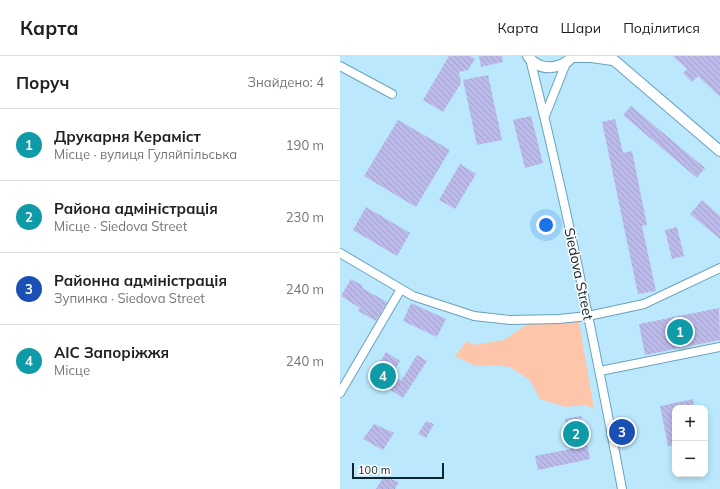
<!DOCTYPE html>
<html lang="uk">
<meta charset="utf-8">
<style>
body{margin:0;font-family:Mulish,sans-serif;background:#f6f6f6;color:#202124}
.controls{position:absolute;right:12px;bottom:12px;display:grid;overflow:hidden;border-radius:8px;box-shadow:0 2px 6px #0003}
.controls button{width:36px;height:36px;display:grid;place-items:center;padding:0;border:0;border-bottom:1px solid #e0e0e0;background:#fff;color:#202124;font:20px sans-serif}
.scale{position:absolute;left:12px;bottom:10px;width:92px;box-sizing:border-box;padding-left:4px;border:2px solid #0d252e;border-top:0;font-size:11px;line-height:14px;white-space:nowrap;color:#0d252e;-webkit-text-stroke:3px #fff;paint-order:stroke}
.you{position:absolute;left:206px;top:169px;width:14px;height:14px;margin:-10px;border:3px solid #fff;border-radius:50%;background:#1a73e8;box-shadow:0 0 0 6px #1a73e833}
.badge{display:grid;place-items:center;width:26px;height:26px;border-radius:50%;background:#2563eb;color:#fff;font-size:13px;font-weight:700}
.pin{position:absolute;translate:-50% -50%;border:2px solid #fff;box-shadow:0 1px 4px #0006}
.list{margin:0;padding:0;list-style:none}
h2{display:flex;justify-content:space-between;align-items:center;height:52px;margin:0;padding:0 16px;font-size:17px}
h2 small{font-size:13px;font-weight:400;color:#757577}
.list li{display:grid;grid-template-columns:26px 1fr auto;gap:12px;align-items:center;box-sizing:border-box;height:72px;padding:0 16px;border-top:1px solid #e0e0e0}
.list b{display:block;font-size:15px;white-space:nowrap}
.list p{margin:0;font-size:13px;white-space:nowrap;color:#757577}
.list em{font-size:13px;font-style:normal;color:#757577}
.map{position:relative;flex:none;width:380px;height:433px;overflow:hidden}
header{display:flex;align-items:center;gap:24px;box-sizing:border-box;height:56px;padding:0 20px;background:#fff;border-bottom:1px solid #e0e0e0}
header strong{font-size:19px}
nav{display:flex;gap:22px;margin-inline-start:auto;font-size:14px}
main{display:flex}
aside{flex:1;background:#fff}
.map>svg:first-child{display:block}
.green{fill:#fdc5aa}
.building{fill:url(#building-back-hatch)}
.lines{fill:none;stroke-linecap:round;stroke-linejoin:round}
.minor-casing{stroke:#6ba2ba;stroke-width:10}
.major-casing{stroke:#6ba2ba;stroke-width:12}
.minor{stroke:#fff;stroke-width:8}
.major{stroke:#fff;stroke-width:10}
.labels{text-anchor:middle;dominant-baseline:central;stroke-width:3;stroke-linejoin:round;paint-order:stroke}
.street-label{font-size:14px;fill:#0d252e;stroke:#fff}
</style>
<header>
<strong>Карта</strong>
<nav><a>Карта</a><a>Шари</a><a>Поділитися</a></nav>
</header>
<main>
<aside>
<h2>Поруч<small>Знайдено: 4</small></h2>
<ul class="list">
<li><span class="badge" style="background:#0f9aa8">1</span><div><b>Друкарня Кераміст</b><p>Місце · вулиця Гуляйпільська</p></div><em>190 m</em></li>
<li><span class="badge" style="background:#0f9aa8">2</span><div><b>Района адміністрація</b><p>Місце · Siedova Street</p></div><em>230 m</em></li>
<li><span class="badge" style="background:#1a4fb4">3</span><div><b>Районна адміністрація</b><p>Зупинка · Siedova Street</p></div><em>240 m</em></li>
<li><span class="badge" style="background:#0f9aa8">4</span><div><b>АІС Запоріжжя</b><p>Місце</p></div><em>240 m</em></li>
</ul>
</aside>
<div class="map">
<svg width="380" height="433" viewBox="0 0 380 433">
<defs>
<pattern id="building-back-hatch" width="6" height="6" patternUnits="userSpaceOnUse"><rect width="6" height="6" fill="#bcbaeb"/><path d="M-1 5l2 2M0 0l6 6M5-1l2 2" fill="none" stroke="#a0a0ca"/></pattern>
</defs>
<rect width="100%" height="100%" fill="#bbe8fd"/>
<!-- green -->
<path class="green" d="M239,266L254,353L245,349L226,351L200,343L190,324L170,311L155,309L136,310L115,300L127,285L134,289L164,284L189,267Z"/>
<!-- building -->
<path class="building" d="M109,0H130L135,3L128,14L119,16L121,27L103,56L83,44Z
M139,0H162L163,6L141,11Z
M333,0H380V41L358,20L352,26L343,17L347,13Z
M148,19L162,84L137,89L123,24Z
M291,50L365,112L357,122L283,59Z
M191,60L203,107L185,112L173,64Z
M275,63L283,97L292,95L307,169L302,170L316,235L298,238L262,66Z
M58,64L110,94L76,151L24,120Z
M120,108L136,118L115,153L99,144Z
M362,144L380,160V183L350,158Z
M26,151L70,177L57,200L13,174Z
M337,171L344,200L332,203L325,174Z
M11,223L23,230L22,232L47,246L36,265L18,255L20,252L1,240Z
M71,247L106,263L97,281L63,265Z
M379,252L380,284L305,299L299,268Z
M46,296L60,305L52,319L61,325L77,299L87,305L63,342L31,321Z
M353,343L354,351L335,352V389L328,390L320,350Z
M241,360L250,403L198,414L195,400L231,393L225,363Z
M86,365L94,368L86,382L78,378Z
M34,368L54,377L43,394L23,383Z
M44,420L59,426L55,433H36Z"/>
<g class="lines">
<defs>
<path id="minor" d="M190,3C226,145 255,289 282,433
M0,10L52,38
M205,60L226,7
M0,197L73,240L134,260L170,264L219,263L248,260L304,248L380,212
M260,315L380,291
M0,337L61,233"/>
<path id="major" d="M188,0C199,16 221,14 233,0
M269,0L380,95
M232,1H251L273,4"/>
</defs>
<!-- minor casing -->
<use href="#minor" class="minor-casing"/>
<!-- major casing -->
<use href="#major" class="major-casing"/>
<!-- minor -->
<use href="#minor" class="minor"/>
<!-- major -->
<use href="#major" class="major"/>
</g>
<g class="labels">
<!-- street labels -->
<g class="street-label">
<text transform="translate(239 218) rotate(78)">Siedova Street</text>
</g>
</g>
</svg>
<div class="controls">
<button>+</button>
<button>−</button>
</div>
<div class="scale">100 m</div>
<div class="you"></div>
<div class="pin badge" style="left:340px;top:276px;background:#0f9aa8">1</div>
<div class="pin badge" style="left:236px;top:378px;background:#0f9aa8">2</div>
<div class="pin badge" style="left:282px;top:376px;background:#1a4fb4">3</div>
<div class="pin badge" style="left:43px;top:320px;background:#0f9aa8">4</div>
</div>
</main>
